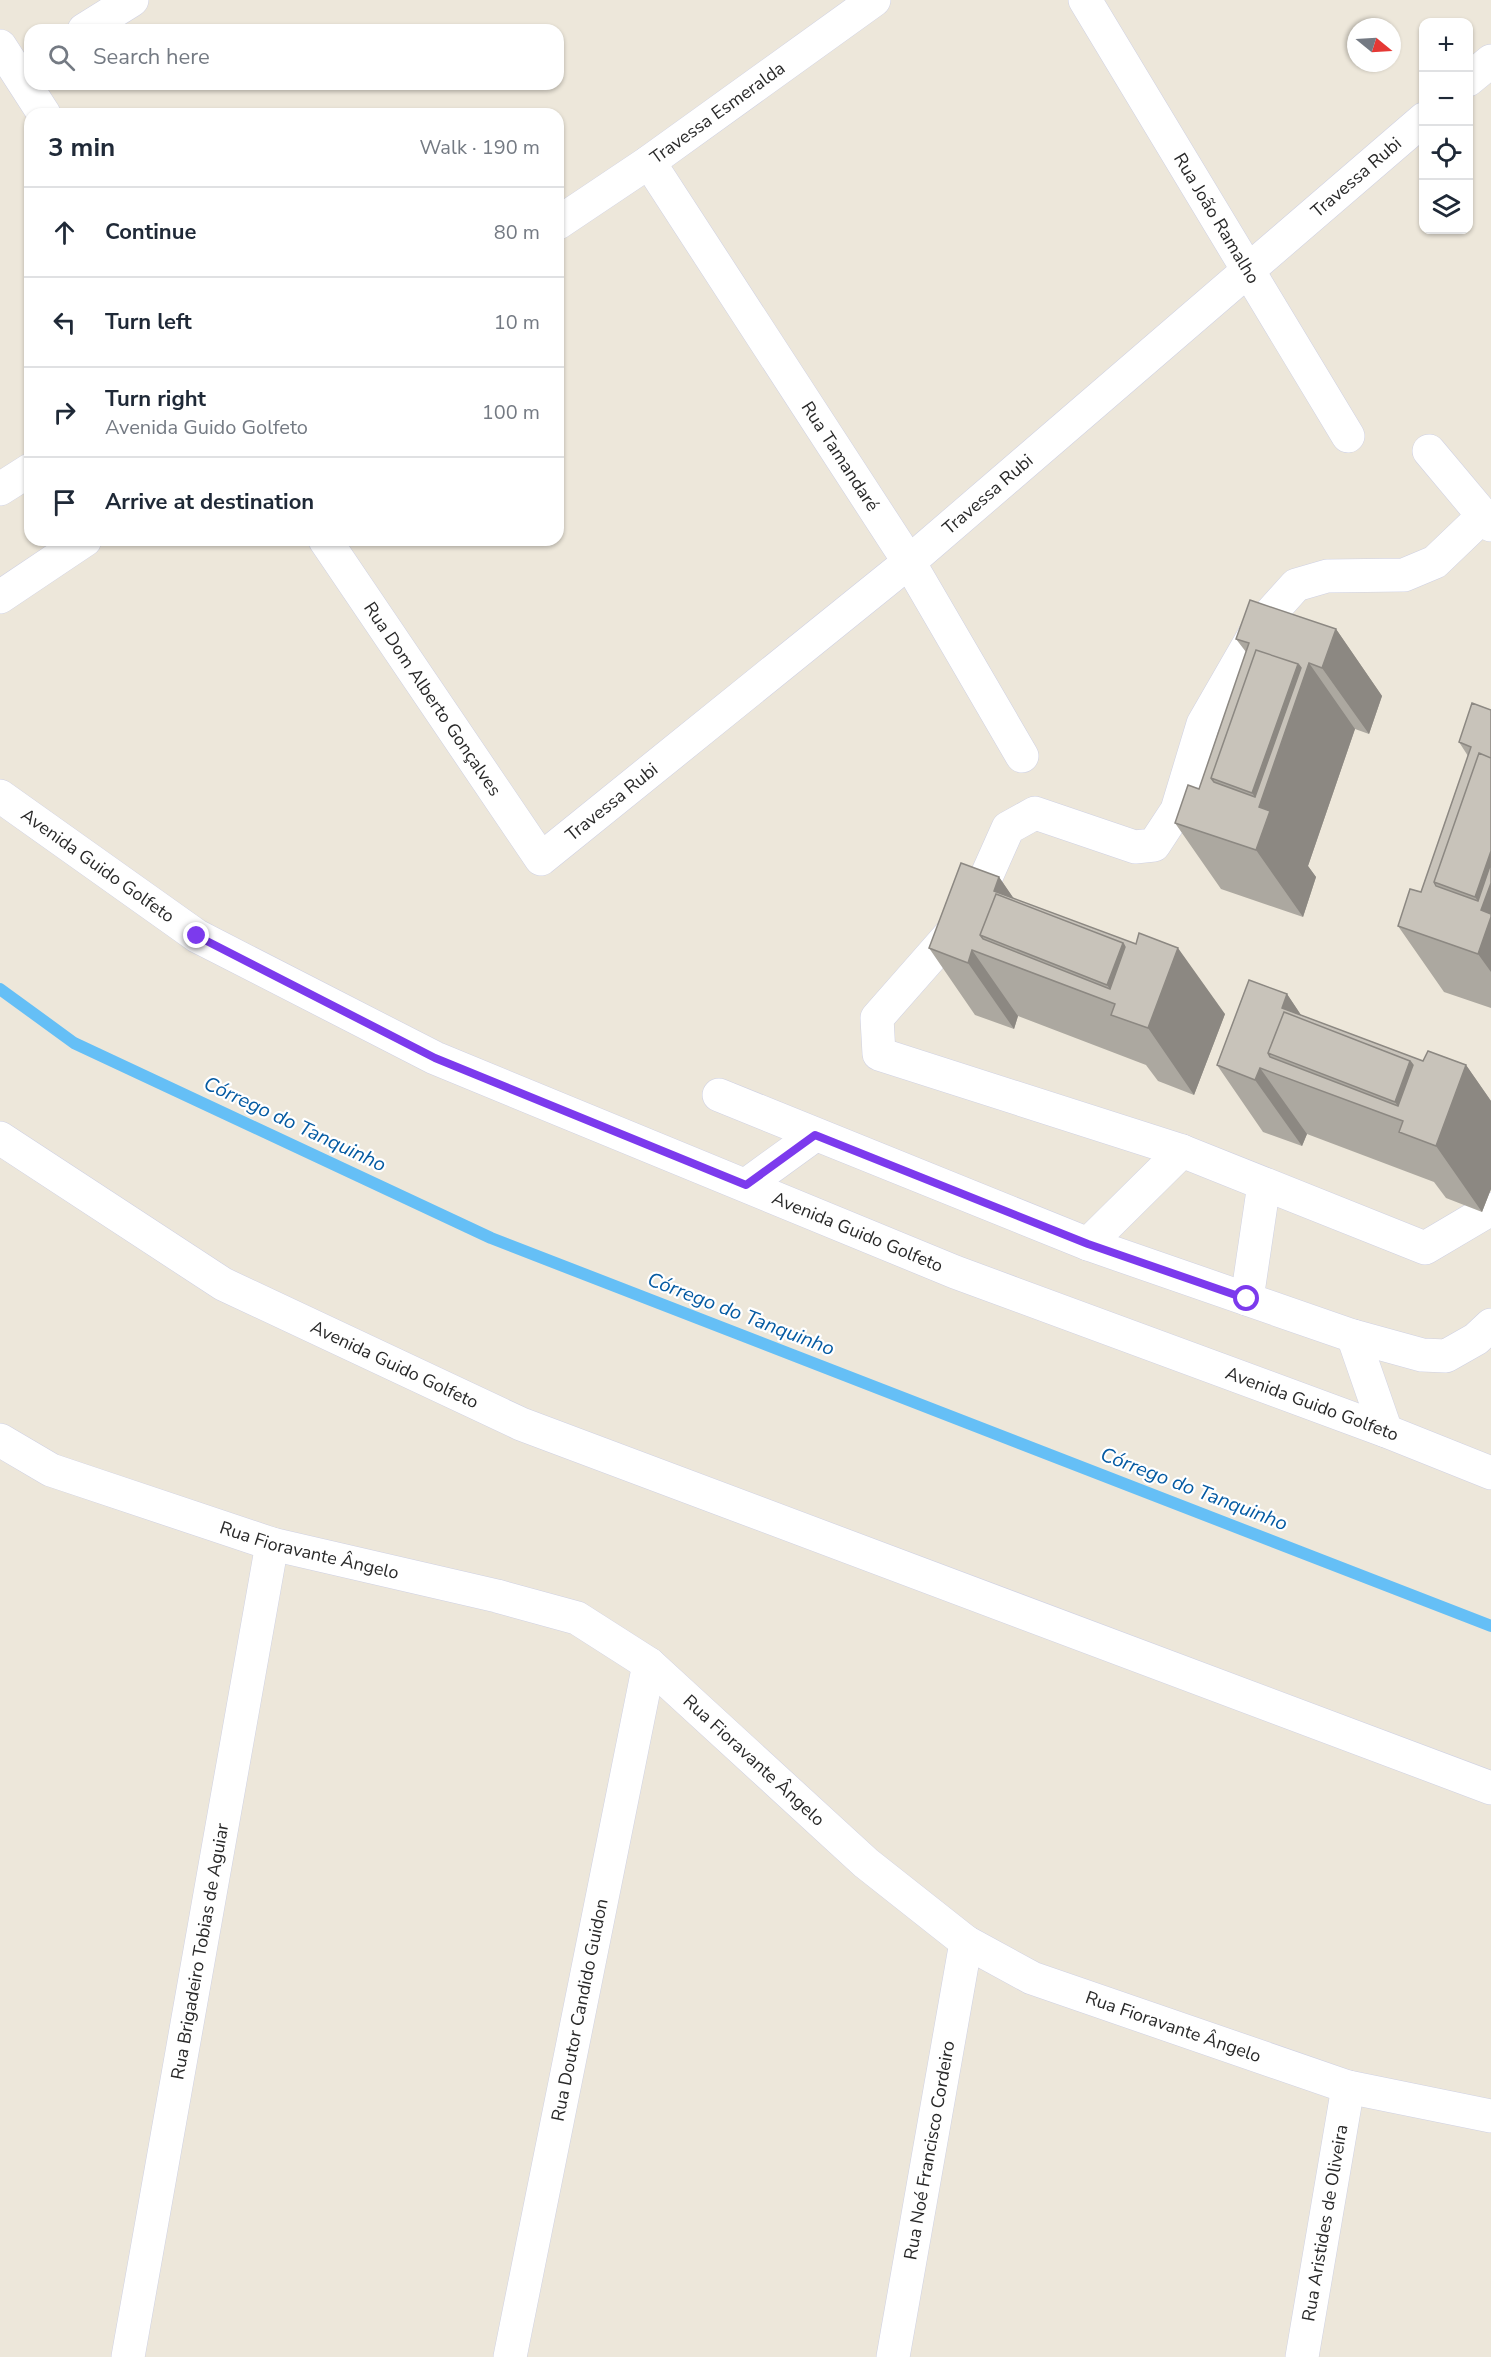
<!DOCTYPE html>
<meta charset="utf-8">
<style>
body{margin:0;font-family:"Nunito Sans",sans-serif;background:#f6f6f7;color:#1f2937}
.controls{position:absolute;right:18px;top:18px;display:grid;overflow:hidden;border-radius:12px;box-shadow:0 2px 4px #0004}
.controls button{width:54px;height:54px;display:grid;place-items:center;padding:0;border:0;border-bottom:2px solid #e0e1e3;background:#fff;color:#1f2937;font:30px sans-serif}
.compass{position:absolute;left:1347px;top:18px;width:54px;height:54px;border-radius:50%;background:#fff;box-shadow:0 2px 4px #0004;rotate:108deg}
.stop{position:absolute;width:18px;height:18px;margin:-14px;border:4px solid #7c3aed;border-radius:50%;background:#fff}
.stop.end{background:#7c3aed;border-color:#fff;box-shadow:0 2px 6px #0008}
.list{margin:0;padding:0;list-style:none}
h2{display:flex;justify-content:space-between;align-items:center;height:78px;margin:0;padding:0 24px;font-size:26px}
h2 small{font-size:20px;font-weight:400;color:#747a83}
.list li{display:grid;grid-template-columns:39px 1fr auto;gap:18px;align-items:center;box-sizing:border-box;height:90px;padding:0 24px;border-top:2px solid #e0e1e3}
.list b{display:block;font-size:22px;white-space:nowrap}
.list p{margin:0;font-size:20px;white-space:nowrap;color:#747a83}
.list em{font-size:20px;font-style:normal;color:#747a83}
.icon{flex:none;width:33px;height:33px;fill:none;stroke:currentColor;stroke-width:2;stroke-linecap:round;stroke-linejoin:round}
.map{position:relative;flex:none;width:1491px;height:2357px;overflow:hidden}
.search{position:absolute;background:#fff;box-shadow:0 2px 4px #0004;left:24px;top:24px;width:540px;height:66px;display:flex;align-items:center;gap:15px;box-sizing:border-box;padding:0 21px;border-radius:18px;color:#747a83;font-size:22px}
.panel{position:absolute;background:#fff;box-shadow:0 2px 4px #0004;left:24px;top:108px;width:540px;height:438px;border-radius:18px}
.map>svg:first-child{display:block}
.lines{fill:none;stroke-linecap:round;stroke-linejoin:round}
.stream{stroke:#65bff6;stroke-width:12}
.minor-casing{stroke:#cfd1e3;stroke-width:34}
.minor{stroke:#fff;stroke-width:33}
.wall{fill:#aca8a0}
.shaded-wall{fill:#8c8882}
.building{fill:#c8c3ba;stroke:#8c8882;stroke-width:1.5;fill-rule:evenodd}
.route{stroke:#7c3aed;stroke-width:8}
.labels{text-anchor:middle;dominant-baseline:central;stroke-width:4.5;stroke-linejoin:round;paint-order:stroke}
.street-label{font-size:18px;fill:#292929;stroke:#fff}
.water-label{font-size:20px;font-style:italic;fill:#045aa2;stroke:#fff}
</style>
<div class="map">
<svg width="1491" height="2357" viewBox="0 0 1491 2357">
<rect width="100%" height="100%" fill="#ede7da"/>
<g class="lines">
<!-- stream -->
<path class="stream" d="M0,989L74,1043L491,1238L1491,1626"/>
<defs>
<g id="minor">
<path id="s1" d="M1085,0L1348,436"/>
<path d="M84,30L132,0"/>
<path d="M0,46L44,114"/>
<path d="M1468,80L1491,61"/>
<path id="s2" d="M649,162L909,562L1022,756"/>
<path id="s3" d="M558,223L649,162L874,0"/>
<path d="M1429,451L1491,525"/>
<path d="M0,489L30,470"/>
<path d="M1483,516L1435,562L1404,575L1327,576L1296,585L1260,625L1203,724L1177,810L1154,845L1135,847L1035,813L1008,828L971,911L877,1018L879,1054L1182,1151L1425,1248L1491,1209"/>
<path id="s4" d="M325,540L541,859L909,562L1424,119"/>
<path d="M0,597L85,540"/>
<path id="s5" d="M0,796L197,936L435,1058L955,1272L1386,1431L1491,1473"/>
<path d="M719,1095L1088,1244L1353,1336L1422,1355L1446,1356L1476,1339L1491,1325"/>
<path id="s6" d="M0,1138L223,1284L521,1424L1491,1788"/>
<path d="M746,1185L815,1135"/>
<path d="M1088,1244L1182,1151"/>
<path d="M1247,1299L1264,1184"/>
<path d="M1353,1336L1386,1431"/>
<path id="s7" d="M0,1440L51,1470L272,1544L497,1596L577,1618L649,1664L866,1863L966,1942L1032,1978L1348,2087L1491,2116"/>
<path id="s8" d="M128,2357L272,1544"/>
<path id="s9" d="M510,2357L649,1664"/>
<path id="s10" d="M893,2357L966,1942"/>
<path id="s11" d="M1302,2357L1348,2087"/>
</g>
</defs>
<!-- minor casing -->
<use href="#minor" class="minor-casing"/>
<!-- minor -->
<use href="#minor" class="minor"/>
</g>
<!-- wall -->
<path class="wall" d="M1336,629L1382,696L1369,734L1355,729L1308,866L1316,877L1303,917L1221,889L1175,823L1199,789L1246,652L1236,639Z
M1491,710V1008L1444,992L1398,926L1421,892L1468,756L1459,742Z
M999,877L1013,898L1225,1014L1194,1095L1158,1081L1146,1065L1018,1016L1014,1029L975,1015L929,948Z
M1287,994L1301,1015L1423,1061L1466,1065L1491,1101V1189L1482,1212L1446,1198L1434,1182L1307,1134L1302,1146L1263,1132L1217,1065Z"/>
<!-- shaded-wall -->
<path class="shaded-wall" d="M1336,629L1382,696L1369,734L1322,668Z
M1309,663L1355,729L1308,866L1316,877L1303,917L1256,850L1260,804L1252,793L1298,664Z
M1491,771V972L1478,954L1482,907L1475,897Z
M999,877L1019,906L994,891Z
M1123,943L1178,948L1225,1014L1194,1095L1148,1028L1134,1023L1107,985Z
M972,950L1018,1016L1014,1029L968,963Z
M1287,994L1307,1024L1282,1008Z
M1410,1061L1466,1065L1491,1101V1189L1482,1212L1436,1146L1421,1140L1395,1102Z
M1260,1068L1307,1134L1302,1146L1255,1080Z"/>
<!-- building -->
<path class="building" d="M1250,600L1336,629L1322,668L1309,663L1259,807L1270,811L1256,850L1175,823L1188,785L1199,789L1249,643L1236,639ZM1256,650L1298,664L1301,668L1255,797L1214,782L1211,778Z
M1256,650L1298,664L1252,793L1211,778Z
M1472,703L1491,710V758L1479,753L1434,882L1436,886L1478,901L1491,863V883L1481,910L1491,914V917L1478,954L1398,926L1410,889L1421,892L1471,747L1459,742Z
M1479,753L1491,758V851L1475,897L1434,882Z
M961,863L999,877L994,891L1136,944L1139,933L1178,948L1148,1028L1111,1015L1115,1004L972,950L968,963L929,948ZM996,894L1123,943L1125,947L1110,989L983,939L980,935Z
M996,894L1123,943L1107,985L980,935Z
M1249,980L1287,994L1282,1008L1423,1061L1428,1051L1466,1065L1436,1146L1399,1132L1403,1121L1260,1068L1255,1080L1217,1065ZM1284,1012L1410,1061L1413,1065L1398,1106L1270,1057L1268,1053Z
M1284,1012L1410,1061L1395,1102L1268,1053Z"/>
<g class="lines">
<!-- route -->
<path class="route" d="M197,936L435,1058L746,1185L815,1135L1088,1244L1247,1299"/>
</g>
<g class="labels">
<!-- street labels -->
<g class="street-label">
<text stroke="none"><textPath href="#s3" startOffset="194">Travessa Esmeralda</textPath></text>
<text stroke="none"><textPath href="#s4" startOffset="1448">Travessa Rubi</textPath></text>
<text stroke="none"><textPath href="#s1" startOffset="255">Rua João Ramalho</textPath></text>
<text stroke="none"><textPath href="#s2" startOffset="351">Rua Tamandaré</textPath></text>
<text stroke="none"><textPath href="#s4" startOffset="962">Travessa Rubi</textPath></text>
<text stroke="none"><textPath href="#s4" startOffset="192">Rua Dom Alberto Gonçalves</textPath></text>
<text stroke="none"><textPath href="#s4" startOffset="476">Travessa Rubi</textPath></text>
<text stroke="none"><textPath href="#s5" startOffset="120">Avenida Guido Golfeto</textPath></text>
<text stroke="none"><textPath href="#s5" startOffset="966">Avenida Guido Golfeto</textPath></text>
<text stroke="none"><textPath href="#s6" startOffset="456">Avenida Guido Golfeto</textPath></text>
<text stroke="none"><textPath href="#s5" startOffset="1452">Avenida Guido Golfeto</textPath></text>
<text stroke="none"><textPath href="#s7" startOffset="330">Rua Fioravante Ângelo</textPath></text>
<text stroke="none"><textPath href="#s7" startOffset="834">Rua Fioravante Ângelo</textPath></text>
<text stroke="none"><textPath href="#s8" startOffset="412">Rua Brigadeiro Tobias de Aguiar</textPath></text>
<text stroke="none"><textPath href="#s9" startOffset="354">Rua Doutor Candido Guidon</textPath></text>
<text stroke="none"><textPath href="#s7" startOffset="1338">Rua Fioravante Ângelo</textPath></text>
<text stroke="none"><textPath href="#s10" startOffset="210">Rua Noé Francisco Cordeiro</textPath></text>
<text stroke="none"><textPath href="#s11" startOffset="136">Rua Aristides de Oliveira</textPath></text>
</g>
<!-- water labels -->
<g class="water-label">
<text transform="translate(295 1124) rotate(25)">Córrego do Tanquinho</text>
<text transform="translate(741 1314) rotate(21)">Córrego do Tanquinho</text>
<text transform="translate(1194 1489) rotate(21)">Córrego do Tanquinho</text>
</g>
</g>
</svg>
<div class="controls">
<button>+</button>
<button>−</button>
<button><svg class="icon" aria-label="locate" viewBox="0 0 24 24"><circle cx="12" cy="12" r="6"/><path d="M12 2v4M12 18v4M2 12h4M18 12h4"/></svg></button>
<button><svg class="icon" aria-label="layers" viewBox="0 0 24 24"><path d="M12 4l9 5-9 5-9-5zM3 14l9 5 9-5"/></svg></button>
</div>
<svg class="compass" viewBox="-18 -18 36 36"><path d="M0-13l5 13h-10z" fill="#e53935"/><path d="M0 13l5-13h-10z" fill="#747a83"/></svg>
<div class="stop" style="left:1247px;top:1299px"></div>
<div class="stop end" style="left:197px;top:936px"></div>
<div class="search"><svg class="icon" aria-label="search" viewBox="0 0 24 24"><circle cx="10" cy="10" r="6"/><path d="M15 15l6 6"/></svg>Search here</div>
<section class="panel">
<h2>3 min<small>Walk · 190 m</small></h2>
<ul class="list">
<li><svg class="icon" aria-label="ahead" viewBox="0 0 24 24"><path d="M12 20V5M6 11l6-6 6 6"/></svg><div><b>Continue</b></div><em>80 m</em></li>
<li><svg class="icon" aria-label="left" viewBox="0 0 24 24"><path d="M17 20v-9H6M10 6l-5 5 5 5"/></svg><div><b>Turn left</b></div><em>10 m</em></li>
<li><svg class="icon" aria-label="right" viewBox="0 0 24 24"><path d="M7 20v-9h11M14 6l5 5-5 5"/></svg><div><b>Turn right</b><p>Avenida Guido Golfeto</p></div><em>100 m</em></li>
<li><svg class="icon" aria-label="arrive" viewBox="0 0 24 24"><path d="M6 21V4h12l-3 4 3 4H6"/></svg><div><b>Arrive at destination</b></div></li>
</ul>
</section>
</div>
